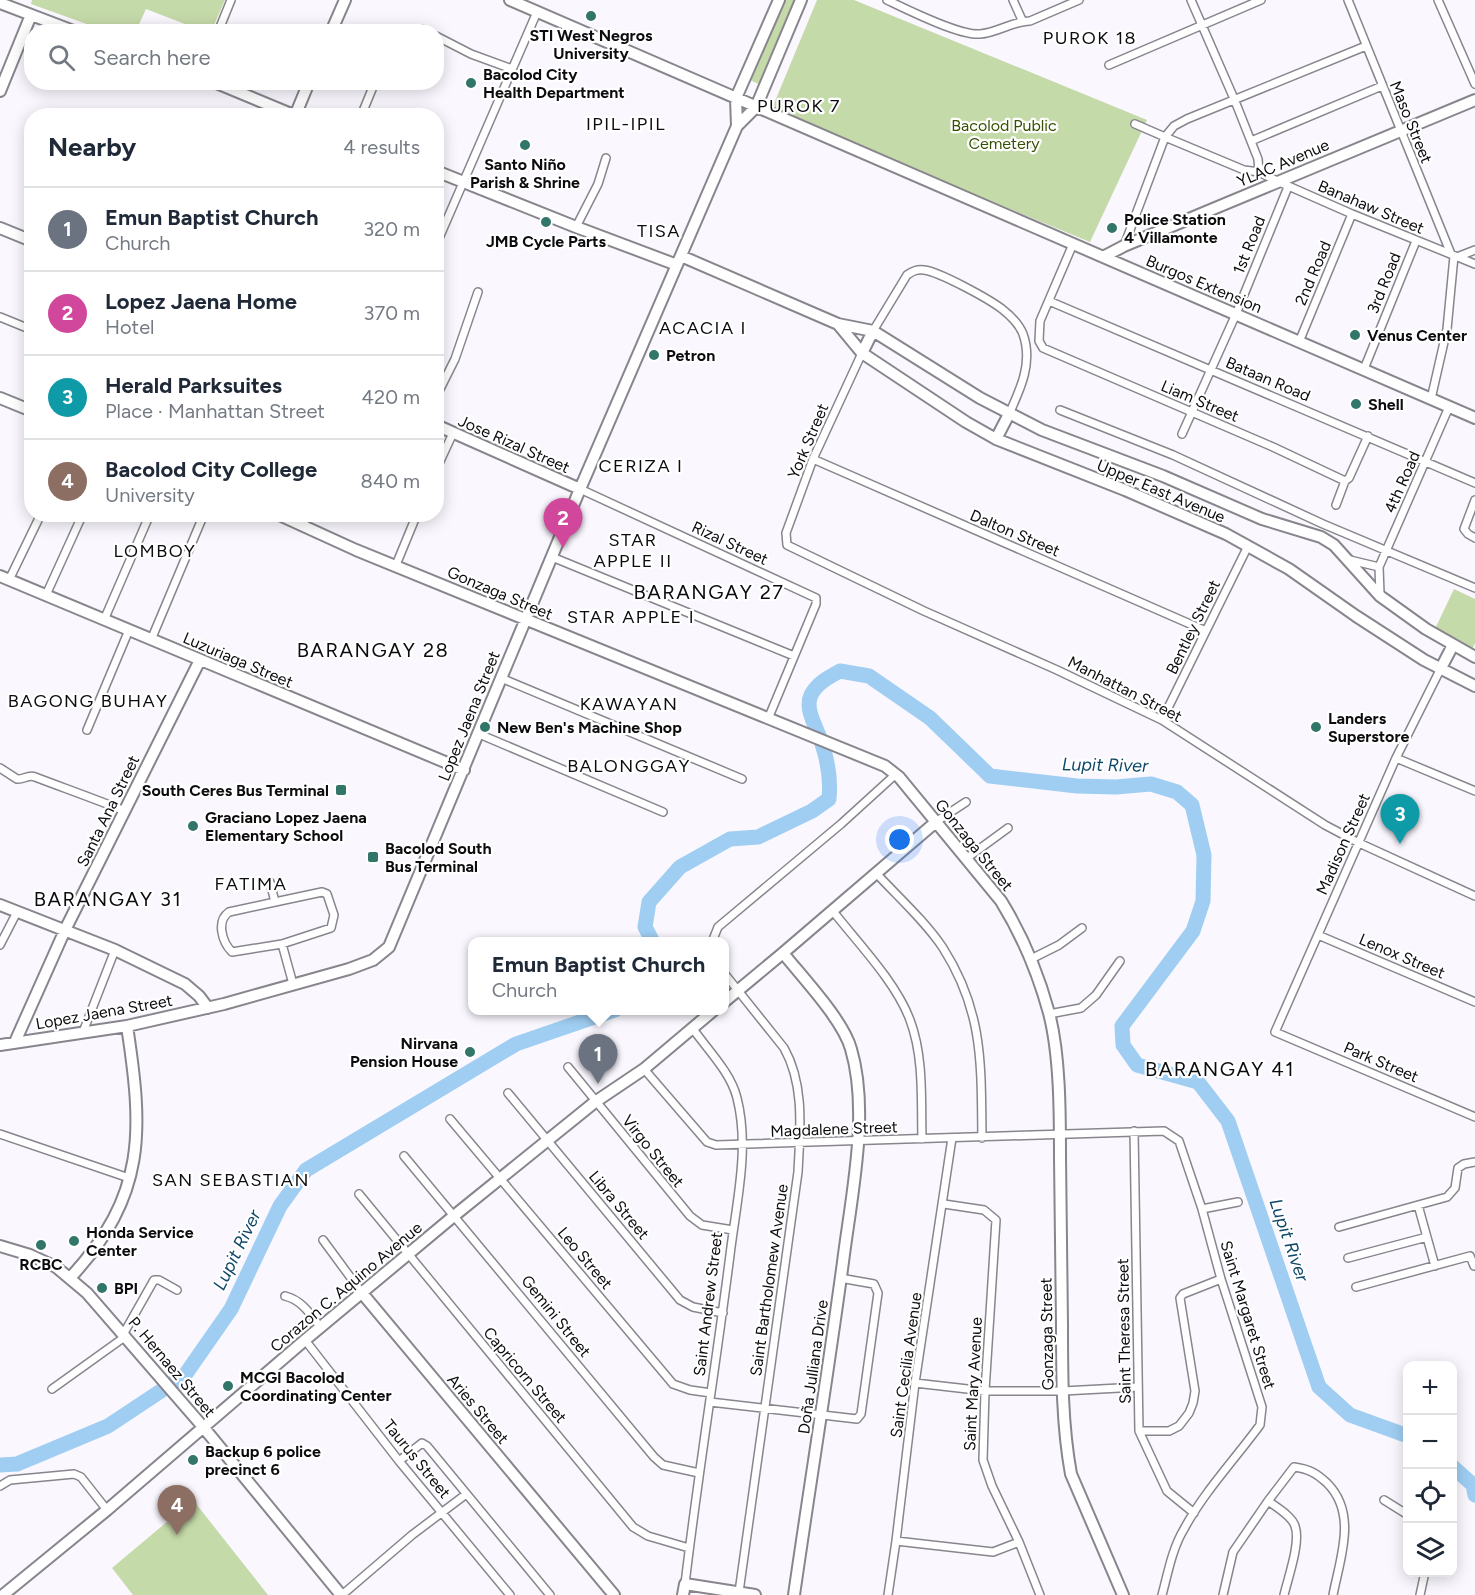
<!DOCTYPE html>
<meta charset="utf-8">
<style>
body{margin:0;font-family:Figtree,sans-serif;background:#f2f2f3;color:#1f2937}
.controls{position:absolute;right:18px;bottom:18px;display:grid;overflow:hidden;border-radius:12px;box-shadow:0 3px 15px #0003}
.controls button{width:54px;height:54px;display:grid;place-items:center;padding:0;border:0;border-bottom:2px solid #e0e1e3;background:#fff;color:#1f2937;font:30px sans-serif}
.you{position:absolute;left:900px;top:840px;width:21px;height:21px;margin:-15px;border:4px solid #fff;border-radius:50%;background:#1a73e8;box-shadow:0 0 0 9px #1a73e833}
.badge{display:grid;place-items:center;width:39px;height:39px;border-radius:50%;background:#327669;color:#fff;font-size:20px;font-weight:700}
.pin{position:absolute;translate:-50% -50px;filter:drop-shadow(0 2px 3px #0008)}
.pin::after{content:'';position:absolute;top:32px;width:21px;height:18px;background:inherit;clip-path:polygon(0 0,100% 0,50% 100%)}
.popup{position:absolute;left:468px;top:937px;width:261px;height:78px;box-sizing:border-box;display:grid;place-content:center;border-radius:12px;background:#fff;filter:drop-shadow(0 2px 4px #0005);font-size:20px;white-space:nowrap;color:#747a83}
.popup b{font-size:22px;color:#1f2937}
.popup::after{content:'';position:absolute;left:50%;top:100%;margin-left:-12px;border:12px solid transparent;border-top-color:#fff}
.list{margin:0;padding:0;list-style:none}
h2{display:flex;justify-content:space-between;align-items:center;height:78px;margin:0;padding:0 24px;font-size:26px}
h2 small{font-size:20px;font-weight:400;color:#747a83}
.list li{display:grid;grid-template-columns:39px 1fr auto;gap:18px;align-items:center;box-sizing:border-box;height:84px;padding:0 24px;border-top:2px solid #e0e1e3}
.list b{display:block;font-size:22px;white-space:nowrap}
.list p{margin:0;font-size:20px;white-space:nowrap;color:#747a83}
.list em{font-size:20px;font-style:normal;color:#747a83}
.icon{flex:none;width:33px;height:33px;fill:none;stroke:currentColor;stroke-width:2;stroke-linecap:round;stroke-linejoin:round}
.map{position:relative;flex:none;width:1475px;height:1595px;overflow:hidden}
.search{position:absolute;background:#fff;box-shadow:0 3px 15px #0003;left:24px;top:24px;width:420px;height:66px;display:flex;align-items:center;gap:15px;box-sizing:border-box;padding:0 21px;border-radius:24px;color:#747a83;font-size:22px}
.panel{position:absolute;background:#fff;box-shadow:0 3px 15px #0003;left:24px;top:108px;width:420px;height:414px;border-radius:24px}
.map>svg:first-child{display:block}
.green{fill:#c5daa9}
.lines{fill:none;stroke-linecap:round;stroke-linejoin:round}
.river{stroke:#9fcef2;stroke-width:15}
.street-casing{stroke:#88858d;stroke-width:10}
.secondary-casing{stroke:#88858d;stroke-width:14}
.street{stroke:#fff;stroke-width:7}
.secondary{stroke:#fff;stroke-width:10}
.poi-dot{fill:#327669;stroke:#fff;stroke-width:2}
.labels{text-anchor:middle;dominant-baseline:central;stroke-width:4.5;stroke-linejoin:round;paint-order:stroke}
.poi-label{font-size:16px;font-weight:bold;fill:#0c0b0e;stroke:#fff;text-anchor:start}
.street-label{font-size:16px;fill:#0c0b0e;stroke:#fff}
.park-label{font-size:16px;fill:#374f00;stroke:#fff}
.neighbourhood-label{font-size:18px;letter-spacing:1.5px;fill:#0c0b0e;stroke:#fff}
.water-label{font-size:18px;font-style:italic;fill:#10486a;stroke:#fff}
.quarter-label{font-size:20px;letter-spacing:1.5px;fill:#0c0b0e;stroke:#fff}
</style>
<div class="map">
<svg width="1475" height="1595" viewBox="0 0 1475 1595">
<rect width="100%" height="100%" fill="#faf7ff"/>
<!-- green -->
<path class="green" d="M32,0H225L211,32L203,31L146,9L136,31H106L31,4Z
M783,0H799L763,86L750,80Z
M817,0H854L1147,120L1090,242L771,111Z
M1454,589L1475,599V643L1472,650L1435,629Z
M193,1500L268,1595H133L112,1568Z"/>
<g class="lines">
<!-- river -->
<path class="river" d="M653,942L645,927L649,902L680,867L730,839L758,837L812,811L829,799C831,780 828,762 822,744C818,729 804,710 811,695C817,683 829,677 840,671L869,676L930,718L990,776L1077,786L1116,787L1151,784L1177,792L1192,805L1204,855L1203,901L1193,931L1122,1026L1123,1045L1137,1065L1198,1082L1228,1121L1319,1387L1350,1415L1408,1436
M0,1465L17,1464L108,1426L185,1375L231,1309L280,1206L306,1170L516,1044L615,1010
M1452,1466L1473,1485L1475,1495"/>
<defs>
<path id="street" d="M887,0C908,10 960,36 980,34C997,33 1013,21 1030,21L1079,0
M1013,0L1022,20
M1191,0L1235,101L1258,159L1259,172
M1348,0L1451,254
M1438,0L1475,84
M422,29L428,32
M218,32L231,0
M396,32V31
M436,36L471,54L512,69
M1109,65L1261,0
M361,116L375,82
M1135,124L1165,137L1174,126L1187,119L1366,46
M1251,141L1382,86
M576,227L598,184L606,158
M1073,244L1040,321L1039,341L1043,348L1273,447L1345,481L1349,478L1368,436
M436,245L537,12
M1124,246L1165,137L1244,170L1259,172L1277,181L1352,214L1475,264
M1457,257L1475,250
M1049,301L1475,483
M0,317L32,330
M873,331L907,275C913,271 917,269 924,270C940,272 989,299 1002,309C1011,316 1019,324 1023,334C1033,362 1021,388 1009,414
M1299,342L1352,214
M862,353L813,459L786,533L787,545L924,611L1057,670L1162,720L1325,825L1359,843L1475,896
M1364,369L1416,241
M436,397L455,359L478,292
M1431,399L1447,329L1454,256
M1060,410L1173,455L1323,524L1475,588
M1182,434L1236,314L1288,187
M813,459L1206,631
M436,470L453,433
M580,489L816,598V604L768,719
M1475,500L1464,529L1468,534L1475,538
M1336,505L1345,481
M303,526L307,514
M552,557L794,656
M1350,560L1379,567
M396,565L417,514
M9,580L41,514
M1380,594L1379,567L1449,407
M46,595L81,518
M104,620L150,514
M151,640L204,514
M1440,670L1396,758L1275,1032L1475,1117
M501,678L742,779
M1162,720L1248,546
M87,730L129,630
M479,734L663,812
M1396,758L1475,791
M0,768L17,779C23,780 29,774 35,777C64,788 95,799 125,811
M937,821L966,802
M967,858L1008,828
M876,873C898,897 925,921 943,948C984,1012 981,1066 982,1138
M270,882L275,902L229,912C216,921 222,942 232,952L282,944L293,984
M275,902L322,892L327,894L334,915L331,928L282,944
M832,910C857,942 896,982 910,1020C924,1057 921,1100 922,1139
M1318,935L1475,1002
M712,942L718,927L841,824L896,774
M0,945L17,912
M1031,959L1059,945L1082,928
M724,973L784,1048C805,1085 800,1131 798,1172L739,1592
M1049,1014L1081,1008L1096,995L1120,961
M83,1032L115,950
M568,1067L690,1216L702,1225L733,1230
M644,1069L707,1142L716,1145L1164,1131L1179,1141L1202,1209L1221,1279L1262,1407L1260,1425C1235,1459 1204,1492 1184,1529C1172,1549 1168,1573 1162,1595
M508,1093L680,1300L693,1307L723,1313
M450,1119L673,1384L690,1390L711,1393
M1134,1131L1139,1431L1167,1491L1194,1513
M0,1134L129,1178
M404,1156L654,1457L663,1465L699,1473
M359,1194L633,1527L648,1536L689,1548
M944,1204L984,1210L996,1220L985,1391L983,1460L992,1486L1019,1542L1040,1595
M1418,1205L1435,1266
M1202,1209L1238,1202
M1339,1227L1447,1197L1455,1188L1458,1168L1464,1164L1475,1162
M323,1240L362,1293
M1348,1258L1427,1237
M1356,1287L1470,1256L1474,1266
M285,1296C302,1300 311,1315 321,1328
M124,1333L154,1280H159L177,1290
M305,1340L399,1461L510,1595
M915,1383L985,1391H1063L1138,1387
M52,1389L126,1336
M710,1402L857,1419L861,1414L878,1293L874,1284L840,1278
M1139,1431H1169L1179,1426L1189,1413L1193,1403L1195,1391L1180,1298L1183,1294L1221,1279
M399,1461L422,1443L427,1446L550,1595
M0,1486L10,1480L74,1474L81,1477L107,1510
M1384,1500L1408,1515
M1268,1501C1276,1507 1292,1516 1295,1526C1301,1542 1288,1578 1284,1595
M896,1541L993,1552L1019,1542
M685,1584C698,1474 716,1365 730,1255C736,1204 750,1149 737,1098C731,1073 708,1050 693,1029
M342,1595L412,1535L465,1495
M888,1595L896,1541L915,1383L952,1138
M1223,1595L1233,1552L1268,1501L1294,1467C1309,1469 1316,1473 1327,1483C1358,1514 1340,1558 1333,1595
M1420,1595L1425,1572"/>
<path id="secondary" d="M510,0L1475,418
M0,3L76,32
M331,32L345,0
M214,82L296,116
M0,91L31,15
M295,116L309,82
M737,126L736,98L779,0
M436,171L576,227L677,265
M0,228L32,241
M681,256L838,324L873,331L980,398L1042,430L1163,476L1262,519L1321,537L1334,545L1380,596L1426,629L1475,657
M1103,257L1124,246L1475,100
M838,324L862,353L966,422L996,439L1125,490L1226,534L1289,569L1356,616L1424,660L1475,686
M862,353L873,331
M0,398L32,411
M436,425L580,489
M996,439L1009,414
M277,514L356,550L885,766L899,777L1001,901C1022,935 1038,973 1049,1013C1060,1055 1060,1113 1060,1157C1061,1213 1061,1269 1062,1325C1062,1375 1062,1425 1071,1474L1123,1595
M0,576L464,770
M1440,670L1453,645
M0,905L115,950L185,984L199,996L208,1008
M783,953C803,978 843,1020 851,1049C870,1113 851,1197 843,1262C828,1373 810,1484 794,1595
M724,1002L783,953L937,821
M15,1042L65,930L200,660
M0,1045L127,1026L224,1004L349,969L373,960L389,947L580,489L714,179L737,126L756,107L801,0
M0,1246L30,1255L56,1267L87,1293L204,1428L341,1595
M70,1278C147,1195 143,1131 127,1026
M362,1293L614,1595
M3,1595L107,1510L305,1340L455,1215L595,1102L644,1069L714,1010
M683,1595L685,1584L755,1595"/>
</defs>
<!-- street casing -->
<use href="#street" class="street-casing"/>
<!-- secondary casing -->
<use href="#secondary" class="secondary-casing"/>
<!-- street -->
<use href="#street" class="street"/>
<!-- secondary -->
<use href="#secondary" class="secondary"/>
</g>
<!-- markers -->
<g class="poi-dot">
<circle cx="591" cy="16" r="6"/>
<circle cx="471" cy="83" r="6"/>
<circle cx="525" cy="145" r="6"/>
<circle cx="546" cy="222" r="6"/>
<circle cx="1112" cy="228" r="6"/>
<circle cx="1355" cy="335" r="6"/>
<circle cx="654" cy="355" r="6"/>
<circle cx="1356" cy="404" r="6"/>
<circle cx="485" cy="727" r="6"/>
<circle cx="1316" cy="727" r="6"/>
<rect x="335" y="784" width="12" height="12" rx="3"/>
<circle cx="193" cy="826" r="6"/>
<rect x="367" y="851" width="12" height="12" rx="3"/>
<circle cx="470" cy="1052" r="6"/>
<circle cx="74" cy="1241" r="6"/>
<circle cx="41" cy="1245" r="6"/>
<circle cx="102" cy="1288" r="6"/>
<circle cx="228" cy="1386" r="6"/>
<circle cx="193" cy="1460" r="6"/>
</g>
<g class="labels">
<!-- poi labels -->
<g class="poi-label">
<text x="591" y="35" text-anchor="middle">STI West Negros<tspan x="591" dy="18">University</tspan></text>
<text x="483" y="74">Bacolod City<tspan x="483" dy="18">Health Department</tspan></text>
<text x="525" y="164" text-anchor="middle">Santo Niño<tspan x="525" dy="18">Parish &amp; Shrine</tspan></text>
<text x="1124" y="219">Police Station<tspan x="1124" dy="18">4 Villamonte</tspan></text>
<text x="546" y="241" text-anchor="middle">JMB Cycle Parts</text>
<text x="1367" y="335">Venus Center</text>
<text x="666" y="355">Petron</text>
<text x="1368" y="404">Shell</text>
<text x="1328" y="718">Landers<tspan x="1328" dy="18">Superstore</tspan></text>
<text x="497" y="727">New Ben's Machine Shop</text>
<text x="329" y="790" text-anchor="end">South Ceres Bus Terminal</text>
<text x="205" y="817">Graciano Lopez Jaena<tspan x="205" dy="18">Elementary School</tspan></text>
<text x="385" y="848">Bacolod South<tspan x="385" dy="18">Bus Terminal</tspan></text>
<text x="458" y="1043" text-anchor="end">Nirvana<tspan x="458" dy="18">Pension House</tspan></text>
<text x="86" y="1232">Honda Service<tspan x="86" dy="18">Center</tspan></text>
<text x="41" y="1264" text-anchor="middle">RCBC</text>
<text x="114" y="1288">BPI</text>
<text x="240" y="1377">MCGI Bacolod<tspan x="240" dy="18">Coordinating Center</tspan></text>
<text x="205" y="1451">Backup 6 police<tspan x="205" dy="18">precinct 6</tspan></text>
</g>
<!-- street labels -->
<g class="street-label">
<text transform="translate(1411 122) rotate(68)">Maso Street</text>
<text transform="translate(1283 163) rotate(-23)">YLAC Avenue</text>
<text transform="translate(1371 207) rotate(23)">Banahaw Street</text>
<text transform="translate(1249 245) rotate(-68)">1st Road</text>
<text transform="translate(1313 273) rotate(-67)">2nd Road</text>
<text transform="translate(1384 283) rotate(-68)">3rd Road</text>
<text transform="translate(1204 284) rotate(23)">Burgos Extension</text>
<text transform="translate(1268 379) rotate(23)">Bataan Road</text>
<text transform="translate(1200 401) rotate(23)">Liam Street</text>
<text transform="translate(808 441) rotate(-67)">York Street</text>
<text transform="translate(514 444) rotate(24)">Jose Rizal Street</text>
<text transform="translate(1402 482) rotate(-66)">4th Road</text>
<text transform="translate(1161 491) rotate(23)">Upper East Avenue</text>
<text transform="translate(1015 533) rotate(23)">Dalton Street</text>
<text transform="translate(730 543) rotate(25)">Rizal Street</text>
<text transform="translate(500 593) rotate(23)">Gonzaga Street</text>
<text transform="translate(1193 627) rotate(-64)">Bentley Street</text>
<text transform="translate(238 660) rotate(23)">Luzuriaga Street</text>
<text transform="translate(1125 689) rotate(27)">Manhattan Street</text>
<text transform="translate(469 716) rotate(-68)">Lopez Jaena Street</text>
<text transform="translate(108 811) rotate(-64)">Santa Ana Street</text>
<text transform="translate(1343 844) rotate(-66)">Madison Street</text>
<text transform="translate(974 845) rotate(51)">Gonzaga Street</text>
<text transform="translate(1402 956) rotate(23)">Lenox Street</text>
<text transform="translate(104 1012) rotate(-10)">Lopez Jaena Street</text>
<text transform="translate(1381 1062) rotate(23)">Park Street</text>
<text transform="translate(834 1129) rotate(-2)">Magdalene Street</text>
<text transform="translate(653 1151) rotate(51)">Virgo Street</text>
<text transform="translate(619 1205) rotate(50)">Libra Street</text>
<text transform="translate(585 1258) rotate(50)">Leo Street</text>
<text transform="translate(769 1280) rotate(-82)">Saint Bartholomew Avenue</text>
<text transform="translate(346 1287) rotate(-40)">Corazon C. Aquino Avenue</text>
<text transform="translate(708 1304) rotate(-83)">Saint Andrew Street</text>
<text transform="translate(1248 1315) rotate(73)">Saint Margaret Street</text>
<text transform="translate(556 1316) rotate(51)">Gemini Street</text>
<text transform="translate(1124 1331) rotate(-91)">Saint Theresa Street</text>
<text transform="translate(1047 1334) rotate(-91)">Gonzaga Street</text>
<text transform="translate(906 1365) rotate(-82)">Saint Cecilia Avenue</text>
<text transform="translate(172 1367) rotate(50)">P. Hernaez Street</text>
<text transform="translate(813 1367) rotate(-82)">Doña Julliana Drive</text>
<text transform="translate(525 1375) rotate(50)">Capricorn Street</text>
<text transform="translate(973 1384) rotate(-87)">Saint Mary Avenue</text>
<text transform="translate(478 1409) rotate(50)">Aries Street</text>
<text transform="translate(417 1459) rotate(51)">Taurus Street</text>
</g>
<!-- park labels -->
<g class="park-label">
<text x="1004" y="125">Bacolod Public<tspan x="1004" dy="18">Cemetery</tspan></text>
</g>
<!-- neighbourhood labels -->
<g class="neighbourhood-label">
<text x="1090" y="38">PUROK 18</text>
<text x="799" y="106">PUROK 7</text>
<text x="626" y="124">IPIL-IPIL</text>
<text x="659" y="231">TISA</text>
<text x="703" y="328">ACACIA I</text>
<text x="641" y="466">CERIZA I</text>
<text x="633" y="540">STAR<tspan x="633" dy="21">APPLE II</tspan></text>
<text x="155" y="551">LOMBOY</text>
<text x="631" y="617">STAR APPLE I</text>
<text x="88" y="701">BAGONG BUHAY</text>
<text x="629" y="704">KAWAYAN</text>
<text x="629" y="766">BALONGGAY</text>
<text x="251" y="884">FATIMA</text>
<text x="231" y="1180">SAN SEBASTIAN</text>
</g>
<!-- water labels -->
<g class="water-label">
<text transform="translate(1105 765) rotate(1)">Lupit River</text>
<text transform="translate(1289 1240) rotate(71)">Lupit River</text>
<text transform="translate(237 1250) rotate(-64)">Lupit River</text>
</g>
<!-- quarter labels -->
<g class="quarter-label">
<text x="709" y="592">BARANGAY 27</text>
<text x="373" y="650">BARANGAY 28</text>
<text x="108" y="899">BARANGAY 31</text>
<text x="1220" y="1069">BARANGAY 41</text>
</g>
</g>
</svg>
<div class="controls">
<button>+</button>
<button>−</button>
<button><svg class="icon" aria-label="locate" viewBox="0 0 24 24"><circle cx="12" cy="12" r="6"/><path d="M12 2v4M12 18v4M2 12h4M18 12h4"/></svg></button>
<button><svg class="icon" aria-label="layers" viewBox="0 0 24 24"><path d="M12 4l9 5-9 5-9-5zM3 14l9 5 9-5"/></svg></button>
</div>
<div class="you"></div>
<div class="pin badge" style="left:598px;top:1084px;background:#6b7280">1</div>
<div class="popup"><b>Emun Baptist Church</b>Church</div>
<div class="pin badge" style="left:563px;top:548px;background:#d1479c">2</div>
<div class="pin badge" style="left:1400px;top:844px;background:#0f9aa8">3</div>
<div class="pin badge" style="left:177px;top:1535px;background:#8d6e63">4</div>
<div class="search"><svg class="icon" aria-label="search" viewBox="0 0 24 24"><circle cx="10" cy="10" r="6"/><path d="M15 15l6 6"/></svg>Search here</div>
<section class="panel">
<h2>Nearby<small>4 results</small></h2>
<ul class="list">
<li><span class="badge" style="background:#6b7280">1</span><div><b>Emun Baptist Church</b><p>Church</p></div><em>320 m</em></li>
<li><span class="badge" style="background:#d1479c">2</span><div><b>Lopez Jaena Home</b><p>Hotel</p></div><em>370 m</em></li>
<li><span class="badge" style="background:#0f9aa8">3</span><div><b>Herald Parksuites</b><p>Place · Manhattan Street</p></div><em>420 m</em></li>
<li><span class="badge" style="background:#8d6e63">4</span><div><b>Bacolod City College</b><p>University</p></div><em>840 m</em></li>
</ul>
</section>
</div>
